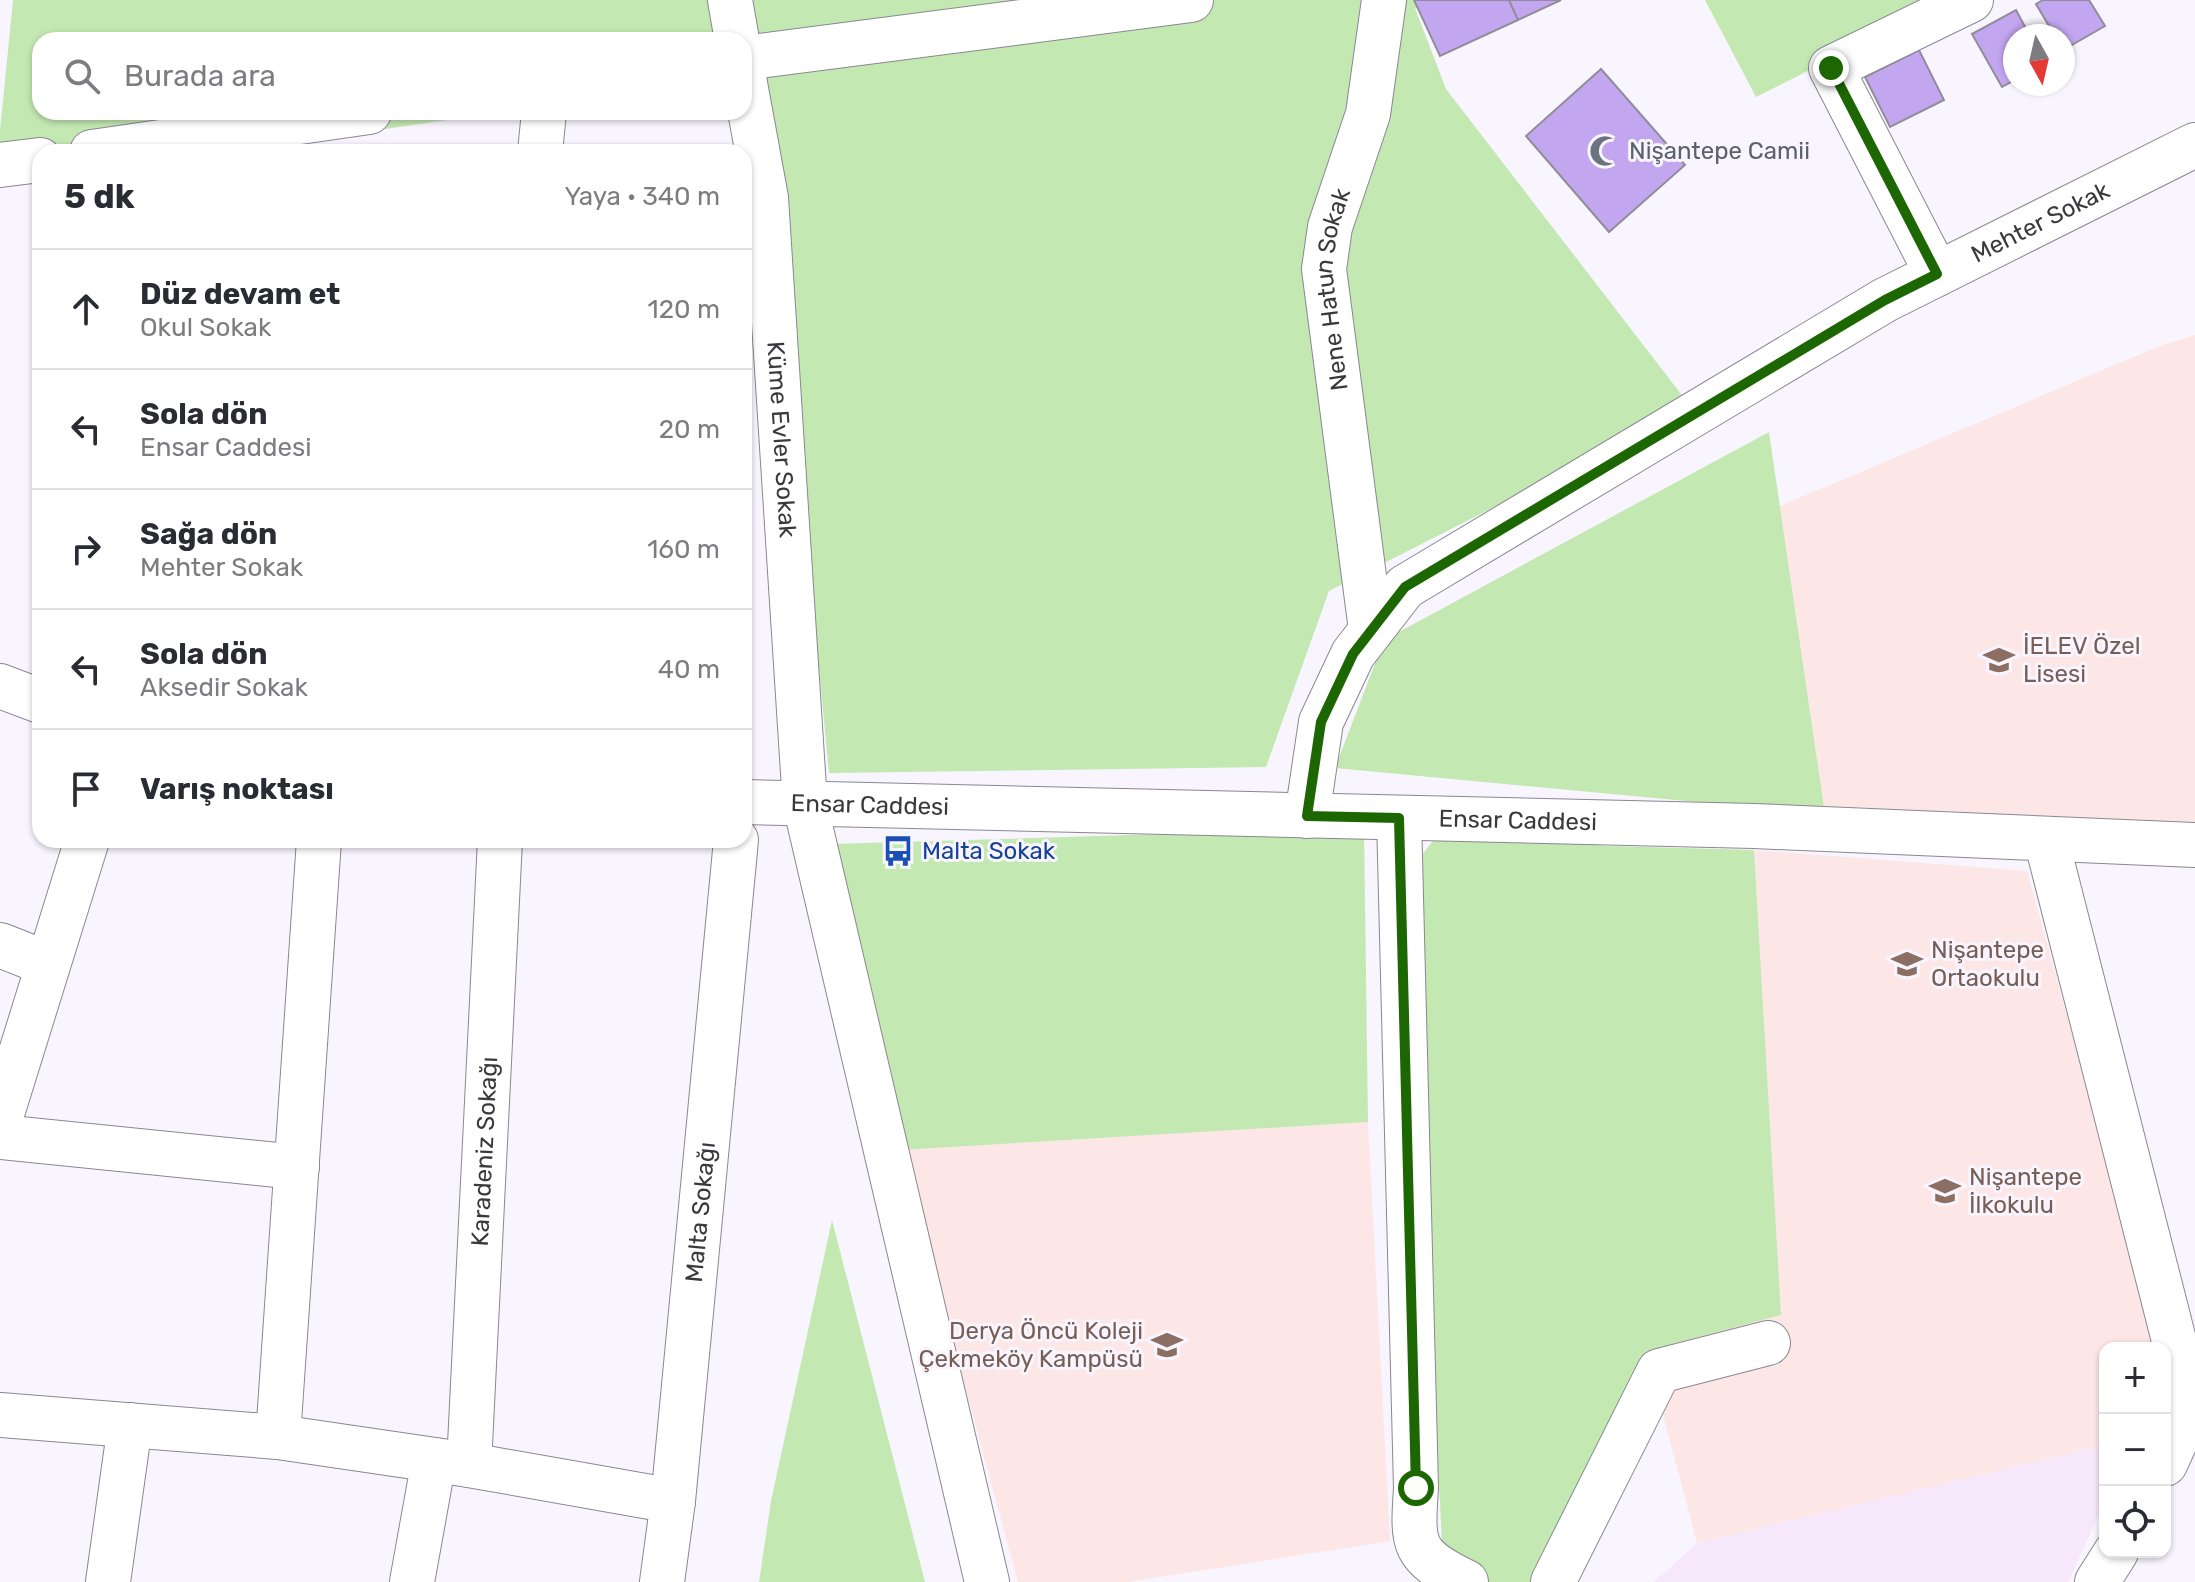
<!DOCTYPE html>
<html lang="tr">
<meta charset="utf-8">
<style>
body{margin:0;font-family:Rubik,sans-serif;background:#f2f2f3;color:#2b2b33}
.controls{position:absolute;right:24px;bottom:24px;display:grid;overflow:hidden;border-radius:16px;box-shadow:0 2px 6px #0004}
.controls button{width:72px;height:72px;display:grid;place-items:center;padding:0;border:0;border-bottom:2px solid #e1e1e2;background:#fff;color:#2b2b33;font:40px sans-serif}
.compass{position:absolute;left:2003px;top:24px;width:72px;height:72px;border-radius:50%;background:#fff;box-shadow:0 2px 6px #0004;rotate:172deg}
.stop{position:absolute;width:24px;height:24px;margin:-18px;border:6px solid #1c6702;border-radius:50%;background:#fff}
.stop.end{background:#1c6702;border-color:#fff;box-shadow:0 2px 8px #0008}
.list{margin:0;padding:0;list-style:none}
h2{display:flex;justify-content:space-between;align-items:center;height:104px;margin:0;padding:0 32px;font-size:34px}
h2 small{font-size:26px;font-weight:400;color:#7c7c81}
.list li{display:grid;grid-template-columns:52px 1fr auto;gap:24px;align-items:center;box-sizing:border-box;height:120px;padding:0 32px;border-top:2px solid #e1e1e2}
.list b{display:block;font-size:30px;white-space:nowrap}
.list p{margin:0;font-size:26px;white-space:nowrap;color:#7c7c81}
.list em{font-size:26px;font-style:normal;color:#7c7c81}
.icon{flex:none;width:44px;height:44px;fill:none;stroke:currentColor;stroke-width:2;stroke-linecap:round;stroke-linejoin:round}
.map{position:relative;flex:none;width:2195px;height:1582px;overflow:hidden}
.search{position:absolute;background:#fff;box-shadow:0 2px 6px #0004;left:32px;top:32px;width:720px;height:88px;display:flex;align-items:center;gap:20px;box-sizing:border-box;padding:0 28px;border-radius:24px;color:#7c7c81;font-size:30px}
.panel{position:absolute;background:#fff;box-shadow:0 2px 6px #0004;left:32px;top:144px;width:720px;height:704px;border-radius:24px}
.map>svg:first-child{display:block}
.industrial{fill:#f6e7fa}
.education{fill:#fde7e6}
.green{fill:#c3e8b2}
.building{fill:#c3a6f0;stroke:#918d98;stroke-width:2}
.lines{fill:none;stroke-linecap:round;stroke-linejoin:round}
.minor-casing{stroke:#8a8791;stroke-width:46}
.minor{stroke:#fff;stroke-width:44}
.route{stroke:#1c6702;stroke-width:10}
.labels{text-anchor:middle;dominant-baseline:central;stroke-width:6;stroke-linejoin:round;paint-order:stroke}
.worship-label{font-size:24px;fill:#5b616d;stroke:#f8f5fe;text-anchor:start}
.street-label{font-size:24px;fill:#3b393d;stroke:#f8f5fe}
.education-label{font-size:24px;fill:#785e54;stroke:#f8f5fe;text-anchor:start}
.transit-label{font-size:24px;fill:#164399;stroke:#f8f5fe;text-anchor:start}
</style>
<div class="map">
<svg width="2195" height="1582" viewBox="0 0 2195 1582">
<rect width="100%" height="100%" fill="#f8f5fe"/>
<!-- industrial -->
<path class="industrial" d="M2105,1445V1501L2068,1582H1654L1697,1543Z"/>
<!-- education -->
<path class="education" d="M2195,335V855L1825,814L1780,506L2162,345Z
M1754,850L2027,871L2123,1218L2153,1348H2105V1445L1697,1543L1646,1351L1781,1315Z
M1368,1122L1390,1541L1128,1582H1018L901,1150Z"/>
<!-- green -->
<path class="green" d="M13,0H711L718,40H40V112H501L229,152H40L0,186V131Z
M749,0H1440L1415,8L1446,89L1691,407L1329,591L1266,767L829,773L765,102Z
M1705,0H1948L1756,97Z
M1769,432L1825,814L1335,768L1384,640Z
M1364,828L1368,1122L901,1150L832,844Z
M1441,831L1607,846L1754,850L1781,1315L1646,1351L1533,1582H1475L1443,1563L1408,872Z
M832,1220L925,1582H759L771,1501Z"/>
<!-- building -->
<path class="building" d="M1414,0H1509L1518,20L1440,56Z
M1509,0H1561L1518,20Z
M2043,0H2089L2105,26L2063,50V36H2055L2036,4Z
M2016,10L2030,36H2015V80L2002,87L1972,34Z
M1919,50L1944,100L1890,127L1865,77Z
M1601,69L1685,165L1609,232L1526,136Z"/>
<g class="lines">
<defs>
<g id="minor">
<path d="M730,0L737,40"/>
<path d="M744,58L1191,0"/>
<path id="s1" d="M744,78L766,198L805,804L987,1582"/>
<path d="M92,152L369,112"/>
<path d="M540,152L544,112"/>
<path d="M0,165L40,160"/>
<path d="M1937,274L1831,68L1971,0"/>
<path id="s2" d="M1371,630L1324,269L1330,227L1368,114L1384,0"/>
<path d="M0,686L40,701"/>
<path id="s3" d="M744,802L1754,826L2195,845"/>
<path id="s4" d="M1307,816L1321,722L1353,654L1405,587L1885,300L2195,145"/>
<path d="M1399,818L1416,1488C1412,1546 1412,1556 1466,1582"/>
<path d="M2046,839L2191,1407L2165,1464"/>
<path d="M0,945L48,964"/>
<path d="M0,1120L87,840"/>
<path d="M0,1137L297,1167"/>
<path d="M0,1415L278,1437L469,1465L673,1501"/>
<path d="M278,1437L319,840"/>
<path id="s5" d="M469,1465L500,840"/>
<path d="M108,1582L130,1425"/>
<path d="M412,1582L434,1460"/>
<path id="s6" d="M662,1582L673,1501L736,840"/>
<path d="M1553,1582L1659,1371L1768,1343"/>
<path d="M2097,1582L2116,1552"/>
</g>
</defs>
<!-- minor casing -->
<use href="#minor" class="minor-casing"/>
<!-- minor -->
<use href="#minor" class="minor"/>
</g>
<g class="lines">
<!-- route -->
<path class="route" d="M1416,1488L1399,818L1307,816L1321,722L1353,654L1405,587L1885,300L1937,274L1831,68"/>
</g>
<!-- icons -->
<defs>
<symbol id="mosque-bare" viewBox="-9 -9 18 18"><path d="M3.5-4.9A6 6 0 1 0 3.5 4.9A5 5 0 1 1 3.5-4.9Z" fill="#6b7280" stroke="#f8f5fe" stroke-width="2.5" paint-order="stroke"/></symbol>
<symbol id="school-bare" viewBox="-9 -9 18 18"><path d="M0-5L7-2L0 1L-7-2ZM-4 1L0 2.5L4 1V4Q0 6-4 4Z" fill="#8d6e63" stroke="#f8f5fe" stroke-width="2.5" paint-order="stroke"/></symbol>
<symbol id="bus-bare" viewBox="-9 -9 18 18"><path d="M-5-6H5V4H4V6H2V4H-2V6H-4V4H-5ZM-3.5-4V0h7V-4ZM-3.5 1.2v1.5H-2V1.2ZM2 1.2v1.5H3.5V1.2Z" fill="#1a4fb4" stroke="#f8f5fe" stroke-width="2.5" paint-order="stroke"/></symbol>
</defs>
<g fill-rule="evenodd">
<use href="#mosque-bare" x="1583" y="129" width="44" height="44"/>
<use href="#school-bare" x="1977" y="638" width="44" height="44"/>
<use href="#bus-bare" x="876" y="829" width="44" height="44"/>
<use href="#school-bare" x="1885" y="942" width="44" height="44"/>
<use href="#school-bare" x="1923" y="1169" width="44" height="44"/>
<use href="#school-bare" x="1145" y="1323" width="44" height="44"/>
</g>
<g class="labels">
<!-- worship labels -->
<g class="worship-label">
<text x="1629" y="151">Nişantepe Camii</text>
</g>
<!-- street labels -->
<g class="street-label">
<text stroke="none"><textPath href="#s4" startOffset="988">Mehter Sokak</textPath></text>
<text stroke="none"><textPath href="#s2" startOffset="344">Nene Hatun Sokak</textPath></text>
<text stroke="none"><textPath href="#s1" startOffset="364">Küme Evler Sokak</textPath></text>
<text stroke="none"><textPath href="#s3" startOffset="126">Ensar Caddesi</textPath></text>
<text stroke="none"><textPath href="#s3" startOffset="774">Ensar Caddesi</textPath></text>
<text stroke="none"><textPath href="#s5" startOffset="314">Karadeniz Sokağı</textPath></text>
<text stroke="none"><textPath href="#s6" startOffset="372">Malta Sokağı</textPath></text>
</g>
<!-- education labels -->
<g class="education-label">
<text x="2023" y="646">İELEV Özel<tspan x="2023" dy="28">Lisesi</tspan></text>
<text x="1931" y="950">Nişantepe<tspan x="1931" dy="28">Ortaokulu</tspan></text>
<text x="1969" y="1177">Nişantepe<tspan x="1969" dy="28">İlkokulu</tspan></text>
<text x="1143" y="1331" text-anchor="end">Derya Öncü Koleji<tspan x="1143" dy="28">Çekmeköy Kampüsü</tspan></text>
</g>
<!-- transit labels -->
<g class="transit-label">
<text x="922" y="851">Malta Sokak</text>
</g>
</g>
</svg>
<div class="controls">
<button>+</button>
<button>−</button>
<button><svg class="icon" aria-label="locate" viewBox="0 0 24 24"><circle cx="12" cy="12" r="6"/><path d="M12 2v4M12 18v4M2 12h4M18 12h4"/></svg></button>
</div>
<svg class="compass" viewBox="-18 -18 36 36"><path d="M0-13l5 13h-10z" fill="#e53935"/><path d="M0 13l5-13h-10z" fill="#7c7c81"/></svg>
<div class="stop" style="left:1416px;top:1488px"></div>
<div class="stop end" style="left:1831px;top:68px"></div>
<div class="search"><svg class="icon" aria-label="search" viewBox="0 0 24 24"><circle cx="10" cy="10" r="6"/><path d="M15 15l6 6"/></svg>Burada ara</div>
<section class="panel">
<h2>5 dk<small>Yaya · 340 m</small></h2>
<ul class="list">
<li><svg class="icon" aria-label="ahead" viewBox="0 0 24 24"><path d="M12 20V5M6 11l6-6 6 6"/></svg><div><b>Düz devam et</b><p>Okul Sokak</p></div><em>120 m</em></li>
<li><svg class="icon" aria-label="left" viewBox="0 0 24 24"><path d="M17 20v-9H6M10 6l-5 5 5 5"/></svg><div><b>Sola dön</b><p>Ensar Caddesi</p></div><em>20 m</em></li>
<li><svg class="icon" aria-label="right" viewBox="0 0 24 24"><path d="M7 20v-9h11M14 6l5 5-5 5"/></svg><div><b>Sağa dön</b><p>Mehter Sokak</p></div><em>160 m</em></li>
<li><svg class="icon" aria-label="left" viewBox="0 0 24 24"><path d="M17 20v-9H6M10 6l-5 5 5 5"/></svg><div><b>Sola dön</b><p>Aksedir Sokak</p></div><em>40 m</em></li>
<li><svg class="icon" aria-label="arrive" viewBox="0 0 24 24"><path d="M6 21V4h12l-3 4 3 4H6"/></svg><div><b>Varış noktası</b></div></li>
</ul>
</section>
</div>
